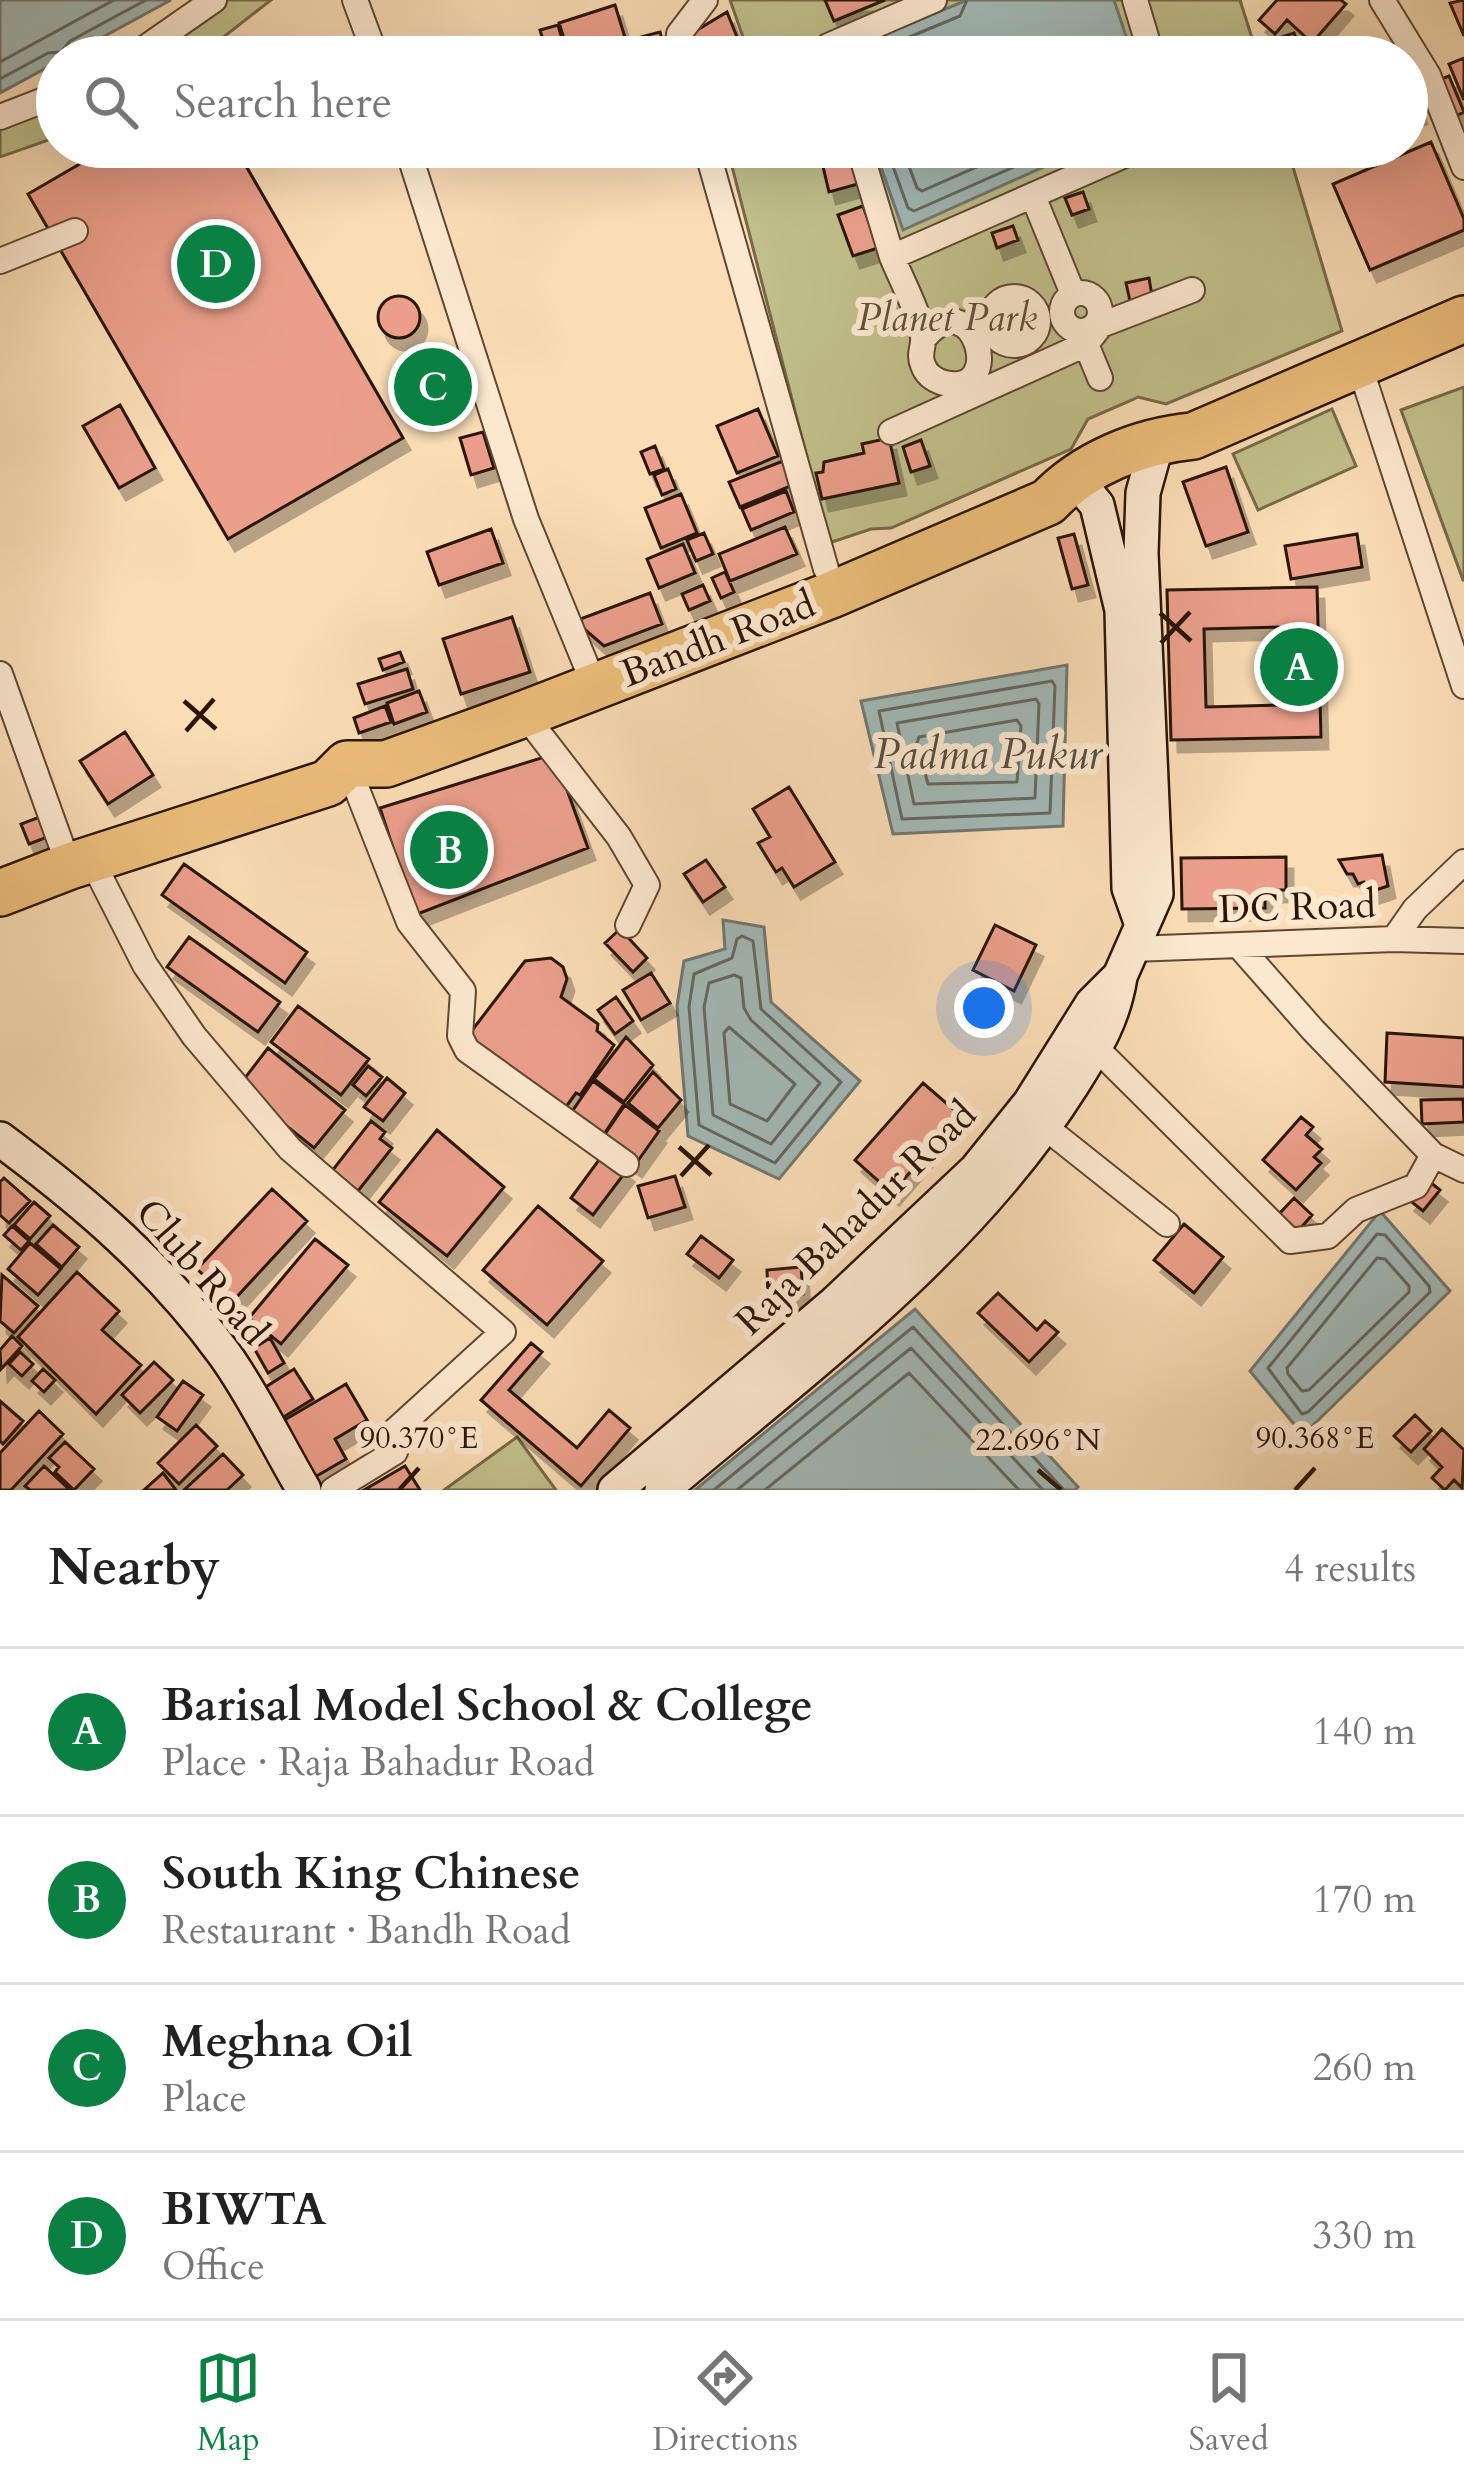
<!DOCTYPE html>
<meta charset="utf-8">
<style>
body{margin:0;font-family:Cardo,serif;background:#f6f6f6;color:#222}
.you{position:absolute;left:984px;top:1008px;width:42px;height:42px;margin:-30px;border:9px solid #fff;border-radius:50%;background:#1a73e8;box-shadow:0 0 0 18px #1a73e833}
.badge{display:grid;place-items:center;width:78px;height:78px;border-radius:50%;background:#0b8043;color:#fff;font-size:39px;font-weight:700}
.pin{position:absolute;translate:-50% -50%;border:6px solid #fff;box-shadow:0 3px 12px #0006}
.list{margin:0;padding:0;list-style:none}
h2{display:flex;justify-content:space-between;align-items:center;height:156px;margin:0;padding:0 48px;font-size:51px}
h2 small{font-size:39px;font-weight:400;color:#767676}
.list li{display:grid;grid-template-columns:78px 1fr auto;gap:36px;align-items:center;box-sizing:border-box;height:168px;padding:0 48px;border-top:3px solid #e0e0e0}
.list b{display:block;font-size:45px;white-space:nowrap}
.list p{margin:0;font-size:39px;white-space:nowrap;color:#767676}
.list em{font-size:39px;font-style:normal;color:#767676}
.icon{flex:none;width:66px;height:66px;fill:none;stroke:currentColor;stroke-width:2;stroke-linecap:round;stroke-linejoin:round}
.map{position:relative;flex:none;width:1464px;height:1490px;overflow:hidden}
.search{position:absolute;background:#fff;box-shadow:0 12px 48px #0002;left:36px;right:36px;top:36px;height:132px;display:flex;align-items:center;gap:30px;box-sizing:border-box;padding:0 42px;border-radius:66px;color:#767676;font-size:45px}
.sheet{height:828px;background:#fff}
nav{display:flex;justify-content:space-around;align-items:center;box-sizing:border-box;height:168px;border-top:3px solid #e0e0e0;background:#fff;font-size:33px;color:#767676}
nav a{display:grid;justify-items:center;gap:6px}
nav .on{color:#0b8043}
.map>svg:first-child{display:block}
.green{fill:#c1bf8b;stroke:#766a49;stroke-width:3}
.water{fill:#a2b9b7;stroke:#727771;stroke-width:3}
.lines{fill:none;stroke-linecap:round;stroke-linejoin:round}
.shore{stroke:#66675f;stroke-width:3}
.building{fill:#eb9f8b;stroke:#2b1507;stroke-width:3;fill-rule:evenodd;filter:url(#shadow)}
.street-casing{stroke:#5f4732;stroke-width:28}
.secondary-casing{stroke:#2b1507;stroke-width:38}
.highway-casing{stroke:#2b1507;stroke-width:50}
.street{stroke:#fce8cf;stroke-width:24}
.secondary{stroke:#fce8cf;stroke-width:33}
.highway{stroke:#edbe7a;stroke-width:45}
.ticks{fill:none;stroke:#2b1507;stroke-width:4.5}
.labels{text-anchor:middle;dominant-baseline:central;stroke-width:12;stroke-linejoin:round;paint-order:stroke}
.park-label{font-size:39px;font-style:italic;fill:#605035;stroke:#fce8cf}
.street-label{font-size:39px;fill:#2b1507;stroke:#fce8cf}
.water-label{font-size:42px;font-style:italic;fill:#554e45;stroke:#fce8cf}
.ticks-label{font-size:30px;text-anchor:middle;fill:#2b1507;stroke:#fce8cf;stroke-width:12;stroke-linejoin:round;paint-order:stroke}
</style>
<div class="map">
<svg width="1464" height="1490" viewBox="0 0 1464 1490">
<defs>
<filter id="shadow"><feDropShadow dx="7" dy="12" stdDeviation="0" flood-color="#0004"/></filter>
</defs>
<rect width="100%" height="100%" fill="#fadcb5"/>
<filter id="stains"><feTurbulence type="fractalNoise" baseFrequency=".00167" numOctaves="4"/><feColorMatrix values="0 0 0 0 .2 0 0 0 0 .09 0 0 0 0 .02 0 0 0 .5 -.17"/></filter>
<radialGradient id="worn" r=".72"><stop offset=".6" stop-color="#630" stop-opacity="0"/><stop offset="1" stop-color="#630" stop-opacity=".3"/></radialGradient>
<!-- green -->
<path class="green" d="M226,0H271L198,57H134Z
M730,0H1240L1258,57H750Z
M57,98V137L0,157V126Z
M727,147H1287L1342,331L1166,404L1138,397L1132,400L1088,419L1071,449L891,528L871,529L829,543Z
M1464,387V580H1463L1401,410Z
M1332,409L1356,466L1258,510L1233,454Z
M517,1437L556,1490H444Z"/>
<!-- water -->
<path class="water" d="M0,0H171L66,57H57V62L0,93Z
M967,0H1114L1133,57H841L839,53Z
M874,147H1088L903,230Z
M1067,665L1063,826L893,834L861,701Z
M723,920L764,927L771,1002L860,1081L779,1179L688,1136L677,1006L684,961L725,949Z
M1380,1211L1450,1291L1303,1435L1250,1371Z
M915,1309L1078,1487L1075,1490H695Z"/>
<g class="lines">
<!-- shore -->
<path class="shore" d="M861,57L960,16L967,0
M0,62L114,0
M0,79L48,53L61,52L70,41L146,0
M886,147L908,208L914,211L1059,147
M902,147L917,188L922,191L1022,147
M1052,681L1055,686L1050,813L902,819L879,711Z
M1036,699L1039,704L1035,798L914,804L897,723Z
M1017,720L1021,726L1017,782L928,784L917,743L919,737Z
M742,936L753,941L761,1009L841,1082L775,1163L699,1125L689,1007L694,974L732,958L737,939Z
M734,975L741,978L744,1008L751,1020L820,1083L771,1144L713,1115L704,1007L709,983Z
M729,1027L795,1084L767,1121L730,1104L724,1033Z
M1377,1234L1385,1235L1429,1286L1430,1292L1308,1412L1302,1414L1268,1368Z
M1377,1258L1385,1259L1409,1286V1292L1309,1390L1302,1391L1288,1374L1287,1368Z
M714,1490L913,1327L1064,1490
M737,1490L911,1348L1043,1490
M765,1490L909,1373L1019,1490"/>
</g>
<!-- building -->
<path class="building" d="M825,0H885L834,21Z
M1277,0H1341L1346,4L1312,43L1287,20L1275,34L1259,20Z
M1464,0V36L1450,3Z
M615,5L631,57H570L559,23Z
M727,12L745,57H696L689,35Z
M558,25L567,56L548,57L540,30Z
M660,32L667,57H638L633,39Z
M1294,33L1303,57H1279L1272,40Z
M1464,58V100L1449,64Z
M1407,76L1420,112L1407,116Z
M1449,76L1464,112L1452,118L1436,81Z
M1431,142L1464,219V230L1370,270L1333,184Z
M109,147H235L403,438L228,539L28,194Z
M848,149L858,184L829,192L821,158Z
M1083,192L1089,209L1072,215L1065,198Z
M863,206L878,248L853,256L838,215Z
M1013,226L1018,240L997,248L992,233Z
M1149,278L1152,296L1130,301L1126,283Z
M378 317a21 21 0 1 1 42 0a21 21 0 1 1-42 0Z
M407 388a26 26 0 1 1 52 0a26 26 0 1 1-52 0Z
M120,405L155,468L119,488L83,426Z
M758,409L778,456L737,473L717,426Z
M483,432L494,468L471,475L460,438Z
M889,438L899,483L822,499L816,473L823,472L824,462L864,453L862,444Z
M921,440L930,466L911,472L903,447Z
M655,446L664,469L650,474L641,452Z
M783,461L793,485L740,507L729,482Z
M1226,467L1248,532L1206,546L1183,482Z
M668,469L676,489L662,495L654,475Z
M786,491L794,512L751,530L742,509Z
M681,494L697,533L661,548L645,508Z
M785,527L797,554L730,581L719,554Z
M491,529L503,563L439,585L427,552Z
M704,533L713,554L696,561L687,540Z
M1074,534L1088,585L1072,589L1058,538Z
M1357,534L1362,567L1291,579L1285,546Z
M683,544L695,573L659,588L647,559Z
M725,572L734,592L721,598L712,578Z
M703,585L710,601L689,610L682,594Z
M1317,587L1321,737L1171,740L1167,590ZM1278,627L1279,705L1206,707L1204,629Z
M650,593L662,624L604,646L575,621Z
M512,617L530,672L461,694L443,639Z
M400,652L404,662L383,670L379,659Z
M407,669L413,689L365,704L358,684Z
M419,691L427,712L394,724L387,703Z
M385,706L391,722L359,733L354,718Z
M125,732L153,775L108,804L80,761Z
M554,754L588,848L415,915L380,808Z
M789,787L835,862L794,887L782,868L776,872L758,843L770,837L753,809Z
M45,815L53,835L29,844L21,824Z
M1382,855L1388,886L1370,892L1364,882L1358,884L1353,874H1347L1339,860Z
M1286,857V890H1265V908L1182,909L1181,858Z
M706,860L725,887L703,902L684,874Z
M184,864L307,952L285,983L162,895Z
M995,925L1036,945L1014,991L973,970Z
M620,929L647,958L633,972L605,943Z
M189,937L280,1002L258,1032L167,967Z
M551,958L563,967L567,979L561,997L598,1024L597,1031L614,1045L580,1095L576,1093L563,1111L467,1037L525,961Z
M651,973L670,1003L641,1020L623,990Z
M616,997L633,1021L615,1034L598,1010Z
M298,1006L369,1059L341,1095L271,1042Z
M1387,1033L1464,1038V1087L1385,1082Z
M626,1037L653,1065L624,1102L594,1079Z
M268,1048L345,1110L314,1148L238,1087Z
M368,1066L382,1077L366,1096L353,1085Z
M653,1072L681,1100L658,1128L628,1103Z
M387,1078L405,1093L383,1121L364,1107Z
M593,1081L624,1104L600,1140L569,1116Z
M923,1083L960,1115L892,1193L855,1160Z
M1463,1099L1464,1122L1422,1124L1421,1100Z
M625,1105L659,1131L635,1165L601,1140Z
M1301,1117L1313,1127L1306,1135L1322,1149L1314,1157L1321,1163L1296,1190L1263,1160Z
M371,1121L385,1132L380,1139L392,1148L358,1191L332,1171Z
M437,1130L504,1187L447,1256L379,1202Z
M604,1153L627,1170L593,1215L571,1198Z
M675,1176L685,1207L648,1218L638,1186Z
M4,1178L30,1201L9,1223L0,1215V1182Z
M1425,1178L1440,1190L1423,1211L1408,1199Z
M272,1189L307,1221L232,1302L197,1269Z
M1294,1198L1312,1215L1298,1231L1279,1214Z
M34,1202L50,1216L30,1239L14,1225Z
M538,1206L603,1261L547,1325L483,1270Z
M1184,1224L1223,1257L1194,1293L1154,1260Z
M53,1225L79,1247L62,1267L36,1244Z
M12,1226L29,1241L21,1250L4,1235Z
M701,1236L733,1260L719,1278L687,1254Z
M315,1239L348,1265L281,1344L249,1318Z
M30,1243L61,1269L38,1295L8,1269Z
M801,1267L803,1294L768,1296L767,1270Z
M77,1272L119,1311L102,1330L141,1365L96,1414L18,1337Z
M2,1275L38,1306L14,1333L0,1321Z
M998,1293L1037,1330L1045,1321L1058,1332L1029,1362L978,1313Z
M12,1336L22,1346L1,1369L0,1350Z
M270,1338L284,1363L268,1373L254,1348Z
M531,1343L542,1352L509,1390L577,1448L609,1410L630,1428L581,1486L481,1400Z
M20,1352L33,1364L22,1376L9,1364Z
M154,1362L173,1380L140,1413L122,1395Z
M43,1369L55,1380L44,1392L32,1381Z
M294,1369L313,1399L282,1418L264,1388Z
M183,1381L203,1395L177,1431L157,1417Z
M346,1384L367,1420L335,1439L346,1459L308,1481L276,1425Z
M0,1401L23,1421L3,1444L0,1441Z
M39,1411L63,1434L11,1490H0V1453Z
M1415,1415L1431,1431L1411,1452L1394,1436Z
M196,1425L217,1446L179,1484L158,1463Z
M1442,1429L1464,1450L1462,1488L1454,1480L1445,1490L1432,1478L1442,1467L1424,1449Z
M65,1442L94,1469L74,1490L55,1472L59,1467L49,1458Z
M223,1454L243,1475L227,1490H184Z
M44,1466L70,1490H30L25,1486Z
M405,1466L420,1490H364Z
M163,1473L176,1490H144Z"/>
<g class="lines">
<defs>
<path id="street" d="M355,0L376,57
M1135,0L1152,57
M1382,0L1428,75L1464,167
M132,57L214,0
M677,57L679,34L705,0
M832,57L828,46L934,0
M0,117L57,95
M407,147L526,519L586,665
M706,147L826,569
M859,147L892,257L1143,147
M1033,196L1073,294
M892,257C899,274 923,322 923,337C924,348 918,354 923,365C926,374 934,380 944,383C1008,398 974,279 924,338
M0,261L75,231
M1062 312a19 19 0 1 1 38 0a19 19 0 1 1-38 0Z
M990 321a24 24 0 1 1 48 0a24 24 0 1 1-48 0Z
M1081,332L1100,378
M1359,364L1464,686
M891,432L1086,344L1101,325L1192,290
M0,674L61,844
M524,714L619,837L647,885L628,925
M347,764L409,922L463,991L460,1036L467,1050L626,1164
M91,859L145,965L194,1036L290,1149L503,1332L389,1436L395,1452L333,1490
M1394,939L1415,909L1464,862
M1133,949L1394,939L1464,941
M1095,1047L1290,1241L1328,1236L1356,1210L1416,1186L1433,1155L1313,1030L1239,946
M1045,1127L1167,1224
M1433,1155L1464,1170"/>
<path id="secondary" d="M1073,476L1097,505L1122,610L1129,888L1141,922
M0,1139C86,1203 161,1267 225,1355C255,1397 278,1446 304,1490
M615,1490L835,1303L976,1170L1030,1103L1092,1004L1120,976L1156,894L1141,553L1143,493L1158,439
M662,1490C807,1367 969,1248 1072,1085C1095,1048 1113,1021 1120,977"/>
<path id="highway" d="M0,893L70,866L328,783L347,764H386L524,714L831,595L1048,502C1085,463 1140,441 1193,436L1464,319"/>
</defs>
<!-- street casing -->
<use href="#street" class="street-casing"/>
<!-- secondary casing -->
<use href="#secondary" class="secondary-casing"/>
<!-- highway casing -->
<use href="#highway" class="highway-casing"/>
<!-- street -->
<use href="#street" class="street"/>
<!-- secondary -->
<use href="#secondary" class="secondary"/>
<!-- highway -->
<use href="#highway" class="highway"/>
</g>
<!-- ticks -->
<path class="ticks" d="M1160,613L1191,641M1161,643L1190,612M184,701L216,729M186,731L214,699M679,1147L711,1175M681,1176L709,1145M1038,1470L1061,1490M399,1490L419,1468M1295,1490L1315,1468"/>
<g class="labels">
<!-- park labels -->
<g class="park-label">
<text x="947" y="317">Planet Park</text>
</g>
<!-- street labels -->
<g class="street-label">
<text transform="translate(718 639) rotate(-21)">Bandh Road</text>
<text transform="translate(1297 907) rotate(-2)">DC Road</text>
<text transform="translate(856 1218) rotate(-44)">Raja Bahadur Road</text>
<text transform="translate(202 1272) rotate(49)">Club Road</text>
</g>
<!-- water labels -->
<g class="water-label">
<text x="988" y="754">Padma Pukur</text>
</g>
</g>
<g class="ticks-label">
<text x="419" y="1448">90.370°E</text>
<text x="1315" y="1448">90.368°E</text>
<text x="1038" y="1450">22.696°N</text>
</g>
<rect width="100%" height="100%" filter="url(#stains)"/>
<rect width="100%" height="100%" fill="url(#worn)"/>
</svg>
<div class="you"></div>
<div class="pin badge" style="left:1299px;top:667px">A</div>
<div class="pin badge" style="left:449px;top:850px">B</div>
<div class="pin badge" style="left:433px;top:387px">C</div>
<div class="pin badge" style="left:216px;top:264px">D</div>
<div class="search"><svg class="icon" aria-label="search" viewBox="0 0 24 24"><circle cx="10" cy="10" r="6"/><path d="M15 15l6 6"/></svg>Search here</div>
</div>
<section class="sheet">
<h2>Nearby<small>4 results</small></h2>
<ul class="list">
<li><span class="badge">A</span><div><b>Barisal Model School &amp; College</b><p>Place · Raja Bahadur Road</p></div><em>140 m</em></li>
<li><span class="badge">B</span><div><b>South King Chinese</b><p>Restaurant · Bandh Road</p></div><em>170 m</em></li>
<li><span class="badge">C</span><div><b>Meghna Oil</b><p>Place</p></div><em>260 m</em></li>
<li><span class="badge">D</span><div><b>BIWTA</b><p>Office</p></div><em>330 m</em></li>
</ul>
</section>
<nav>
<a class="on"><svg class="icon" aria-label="map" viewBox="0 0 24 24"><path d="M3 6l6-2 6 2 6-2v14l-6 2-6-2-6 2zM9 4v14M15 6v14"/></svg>Map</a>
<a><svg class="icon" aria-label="directions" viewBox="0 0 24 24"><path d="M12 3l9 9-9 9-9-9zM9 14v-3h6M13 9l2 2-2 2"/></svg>Directions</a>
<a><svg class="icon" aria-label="saved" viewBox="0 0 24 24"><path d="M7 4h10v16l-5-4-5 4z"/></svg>Saved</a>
</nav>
